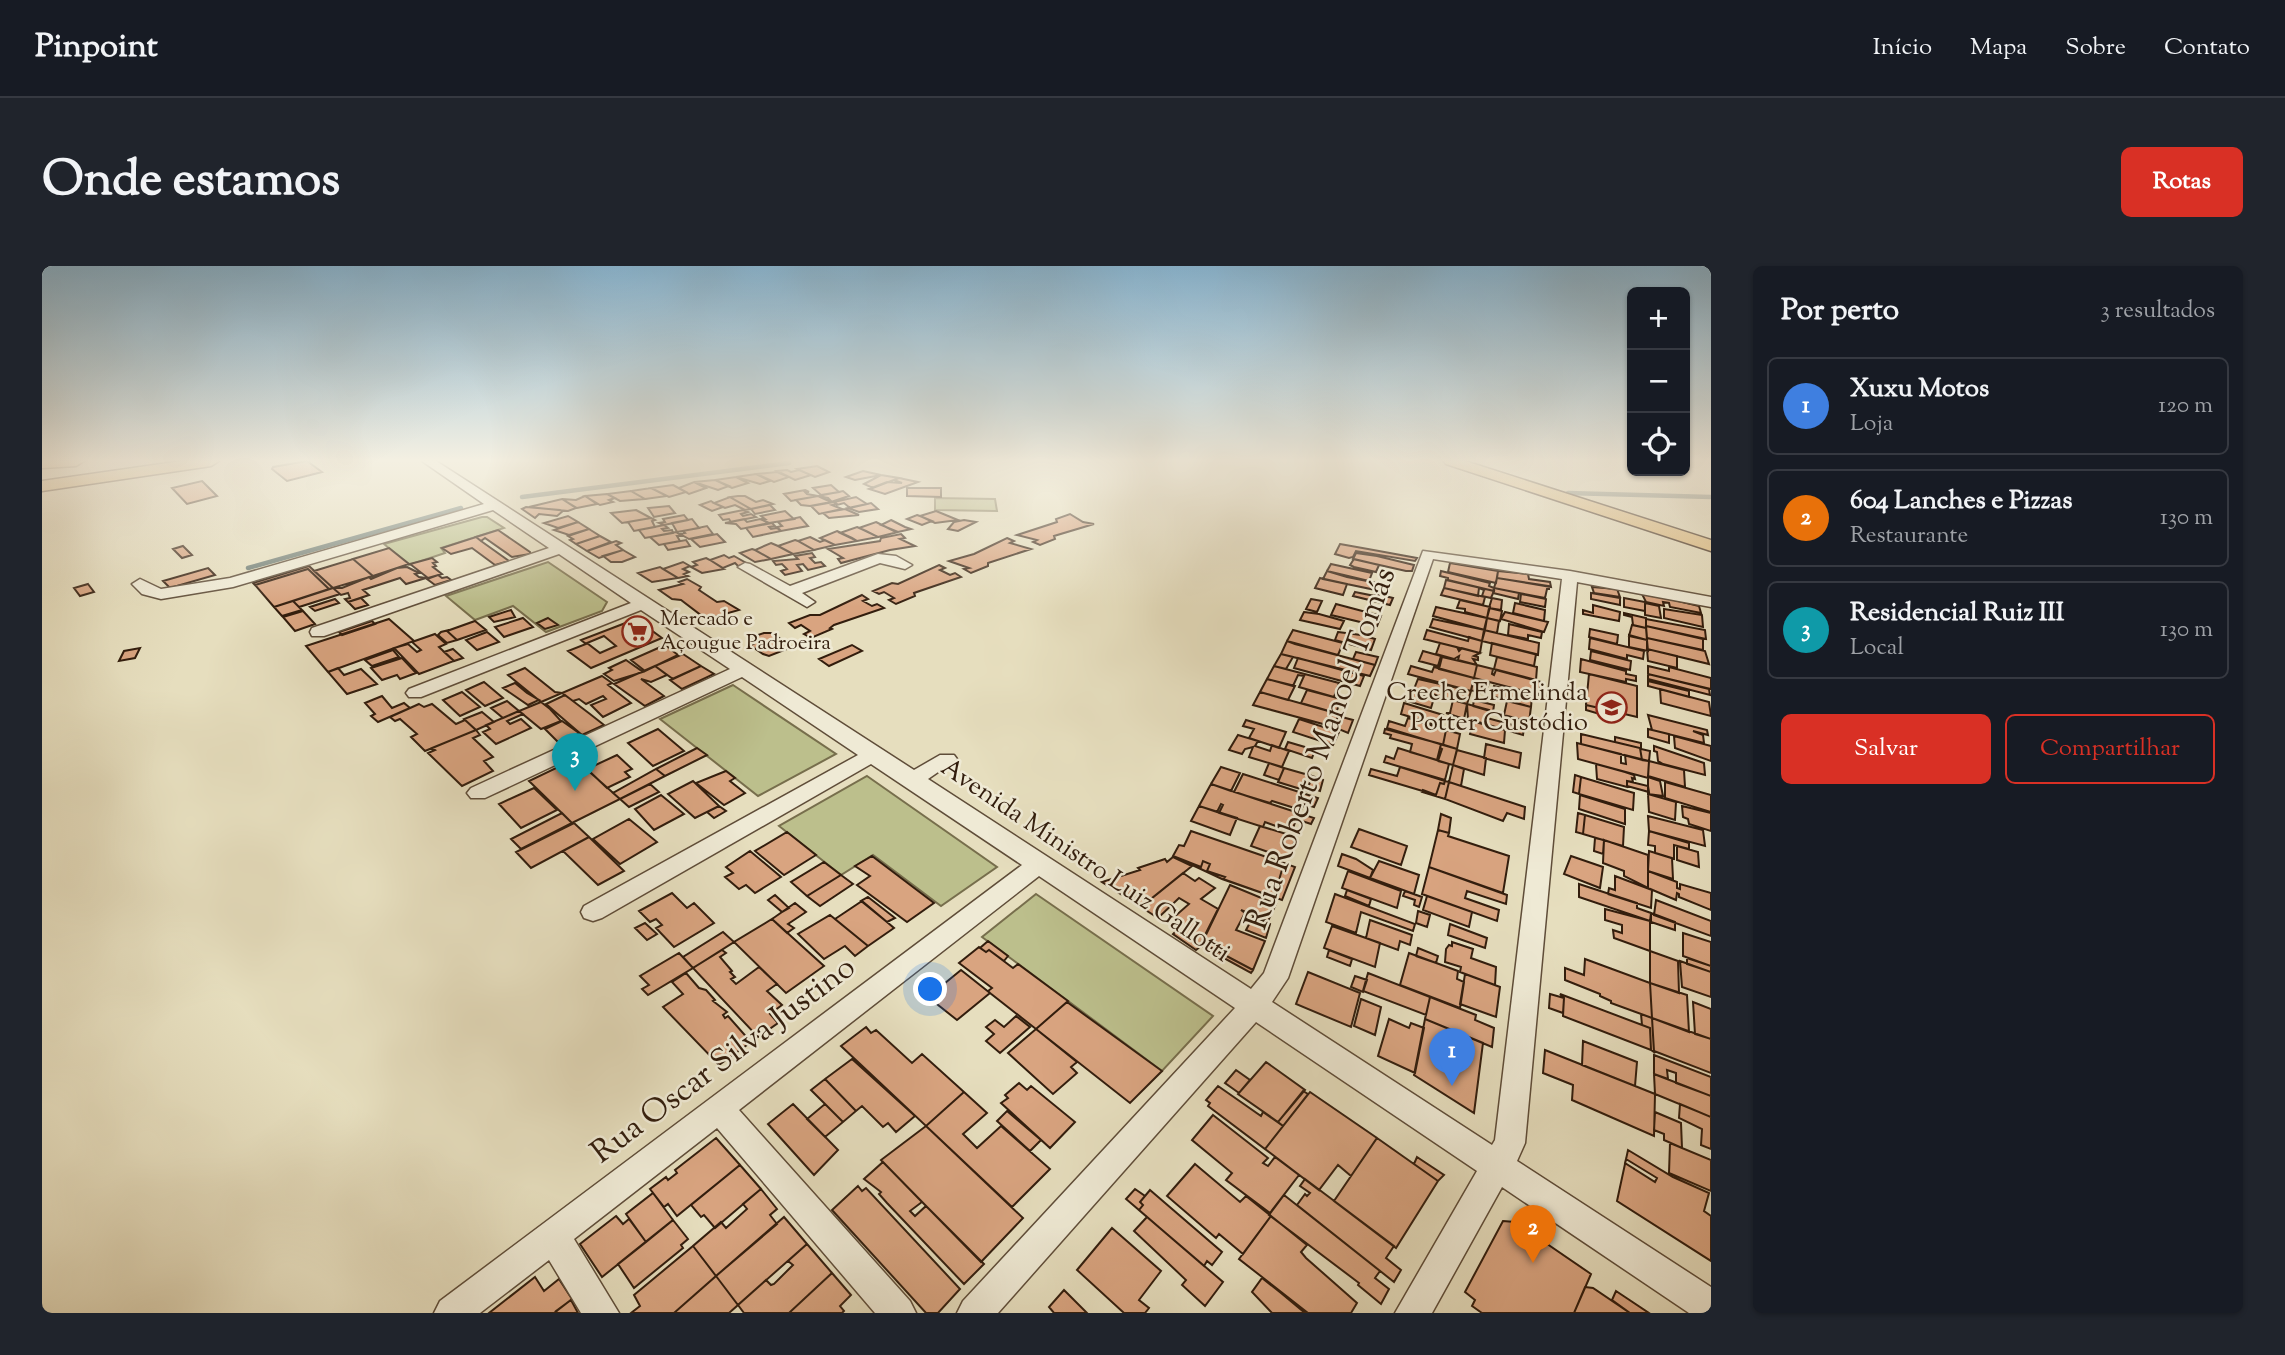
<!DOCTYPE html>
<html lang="pt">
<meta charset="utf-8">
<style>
body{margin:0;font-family:"Sorts Mill Goudy",serif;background:#20242c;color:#f1f3f6}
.controls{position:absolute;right:21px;top:21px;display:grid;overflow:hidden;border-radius:10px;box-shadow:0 2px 5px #0004}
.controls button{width:63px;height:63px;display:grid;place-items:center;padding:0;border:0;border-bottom:2px solid #363941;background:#171b24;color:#f1f3f6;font:35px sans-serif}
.you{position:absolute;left:889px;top:724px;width:24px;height:24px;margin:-18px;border:5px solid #fff;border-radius:50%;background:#1a73e8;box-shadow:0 0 0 10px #1a73e833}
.badge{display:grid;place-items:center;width:46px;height:46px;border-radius:50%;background:#d93025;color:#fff;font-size:23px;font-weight:700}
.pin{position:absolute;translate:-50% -58px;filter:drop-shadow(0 2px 4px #0008)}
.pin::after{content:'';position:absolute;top:37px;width:24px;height:21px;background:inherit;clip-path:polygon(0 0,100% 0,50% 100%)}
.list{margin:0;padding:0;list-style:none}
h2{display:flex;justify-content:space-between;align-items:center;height:91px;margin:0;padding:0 28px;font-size:30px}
h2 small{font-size:23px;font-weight:400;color:#9ea1a6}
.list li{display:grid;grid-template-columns:46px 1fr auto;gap:21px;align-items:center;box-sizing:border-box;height:98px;margin:0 14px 14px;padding:0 14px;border:2px solid #363941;border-radius:10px}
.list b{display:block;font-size:26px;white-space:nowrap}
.list p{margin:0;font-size:23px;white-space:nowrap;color:#9ea1a6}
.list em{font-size:23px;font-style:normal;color:#9ea1a6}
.actions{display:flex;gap:14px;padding:21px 28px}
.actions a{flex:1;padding:16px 0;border:2px solid #d93025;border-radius:10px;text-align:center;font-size:24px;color:#d93025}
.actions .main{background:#d93025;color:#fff}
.icon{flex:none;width:38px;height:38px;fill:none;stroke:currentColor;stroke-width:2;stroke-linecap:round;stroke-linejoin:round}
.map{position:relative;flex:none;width:1669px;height:1047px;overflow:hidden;border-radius:10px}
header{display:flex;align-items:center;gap:42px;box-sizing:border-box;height:98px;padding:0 35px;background:#171b24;border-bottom:2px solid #363941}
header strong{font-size:33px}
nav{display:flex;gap:38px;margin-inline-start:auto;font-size:24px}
.intro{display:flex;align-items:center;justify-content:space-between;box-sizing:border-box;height:168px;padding:0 42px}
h1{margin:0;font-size:49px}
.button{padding:18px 32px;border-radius:10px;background:#d93025;color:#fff;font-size:24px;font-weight:700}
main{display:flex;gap:42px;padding:0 42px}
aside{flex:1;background:#171b24;border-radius:10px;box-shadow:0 2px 5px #0004}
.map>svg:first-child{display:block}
.green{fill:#bcbf8c;stroke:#776e4c;stroke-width:2}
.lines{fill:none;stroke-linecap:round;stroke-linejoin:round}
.stream{stroke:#6f7c74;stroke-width:4.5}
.building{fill:#d9a480;stroke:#321d0d;stroke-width:2;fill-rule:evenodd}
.minor-casing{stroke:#5f4d39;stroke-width:3}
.major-casing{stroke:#321d0d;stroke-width:3}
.minor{fill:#efead5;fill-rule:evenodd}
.major{fill:#e3bf7f;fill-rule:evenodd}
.labels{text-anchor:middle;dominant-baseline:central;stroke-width:5;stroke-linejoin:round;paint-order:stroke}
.far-poi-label{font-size:21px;fill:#321d0d;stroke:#efead5;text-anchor:start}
.poi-label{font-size:26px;fill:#321d0d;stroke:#efead5;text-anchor:end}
.street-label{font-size:26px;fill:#321d0d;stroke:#efead5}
.near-street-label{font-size:32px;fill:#321d0d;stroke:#efead5}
</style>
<header>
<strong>Pinpoint</strong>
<nav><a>Início</a><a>Mapa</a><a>Sobre</a><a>Contato</a></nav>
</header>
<div class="intro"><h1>Onde estamos</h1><a class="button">Rotas</a></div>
<main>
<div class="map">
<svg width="1669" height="1047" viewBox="0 0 1669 1047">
<rect width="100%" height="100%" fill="#e6debe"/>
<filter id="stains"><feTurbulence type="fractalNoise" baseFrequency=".00286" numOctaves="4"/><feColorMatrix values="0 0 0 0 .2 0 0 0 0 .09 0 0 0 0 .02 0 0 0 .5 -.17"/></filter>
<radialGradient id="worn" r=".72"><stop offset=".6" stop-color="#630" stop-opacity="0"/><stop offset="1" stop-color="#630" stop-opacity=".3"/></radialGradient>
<!-- green -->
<path class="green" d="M893,232L953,233L955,245L893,244Z
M440,251H445L462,262L399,282L403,287L367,299L342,278Z
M506,296L565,336L560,345L504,366L471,340L433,354L404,330Z
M691,419L794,488L716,530L618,453Z
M825,510L955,601L899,640L831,589L799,609L737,560Z
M994,628L1171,750L1120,805L940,671Z"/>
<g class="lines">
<!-- stream -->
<path class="stream" d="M1526,227L1669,231
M480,231L747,197
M206,302L419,242"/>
</g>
<!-- building -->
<path class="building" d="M265,195L280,206L245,215L230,203L231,201Z
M775,200L787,206L773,211L755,203Z
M745,204L749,206L757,204L769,209L753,214L735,205Z
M821,205L839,209L813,214L804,211Z
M735,206L747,211L732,216L715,208Z
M714,208L728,215L718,218L694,211Z
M839,209L857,212L831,222L822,218Z
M694,211L706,217L690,222L673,214Z
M857,212L876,216L843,228L827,223L845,216L860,217L852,214Z
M673,214L687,220L676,224L652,216Z
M160,215L175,230L145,238L130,222Z
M652,216L664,222L647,228L637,222Z
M631,219L644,226L627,231L609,222Z
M789,219L797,226L779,229L771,222Z
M609,222L625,230L603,233L589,225Z
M865,222H899V231L865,230Z
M763,224L767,226H763L765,228L776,230L749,235L742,228Z
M589,225L603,233L578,235L565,228Z
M801,225L807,230L789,236L785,234H788L786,232L776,230Z
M565,228L573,232L567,234L571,236L558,239L543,230Z
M543,230L555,238L535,242L520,233L534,234Z
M696,230H703L714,236L721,234L731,238L709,243L688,231Z
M776,230L789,236L768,240L759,239L754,234Z
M688,231L700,238L709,243L703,244L693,239L683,242L672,237Z
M814,231L825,238L808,242L802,237L795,239L792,236Z
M520,233L534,242L526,245L487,241Z
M669,235L672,237L681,241L670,245L658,239Z
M792,236L795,238L790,239L800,243L777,248L769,240Z
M829,237L836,243L817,246L806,242Z
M728,239L733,244L713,248L709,243Z
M627,240L633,247L612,251L606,242Z
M484,241L518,244L521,245L515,250L497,248L493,252L480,243Z
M803,243L817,249L787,252L781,247Z
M594,244L609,252L580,257L569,247Z
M701,244L706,246L699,248L701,250L709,248L714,251L689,256L687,253L681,254L677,249Z
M743,245L752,253L727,257L719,253H723L719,250Z
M894,245L916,254L893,257L878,250Z
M1028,248L1041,256L1052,258L1012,270L1013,273L998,279L991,276L995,274L975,269L1015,256L1014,253Z
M642,249L646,254L622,259L617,257L623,256L621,253Z
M875,249L878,250L890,255L880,259L865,253Z
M526,250L536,256L516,262L502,257Z
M758,251L766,260L739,265L735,261L740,260L736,256Z
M609,252L613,254L610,255L613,261L592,265L586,256Z
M650,253L657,262L635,266L630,257Z
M702,253L705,256L718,253L727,257L699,263L694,258L683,257Z
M849,254L863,261L869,263L856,266L839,259Z
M922,254L934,256L916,265L906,263L912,256Z
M536,256L547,263L527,269L512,264Z
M834,256L852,265L856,266L836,271L817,262Z
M730,257L733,260L727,261L729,263L735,262L739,265L711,271L704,262Z
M622,259L626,262L620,263L622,265L630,264L631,267L603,272L597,264Z
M665,260L671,268L647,273L638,268L643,267L641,265Z
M815,261L824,265L836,271L815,275L798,267Z
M547,263L558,270L534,278L528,274L531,273L526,270Z
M456,264L488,286V288L470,291L443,272L439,275L434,271Z
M795,265L810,272L815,275L793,279L778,272Z
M634,266L640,270H635L638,275L617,279L608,271Z
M675,268L683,276L658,281L649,273Z
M859,268L863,272L858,273L873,280L848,284L799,297L796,293L801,292L786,283L838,275L839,272Z
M558,270L569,276L545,285L534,278Z
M434,271L439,275L467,295L453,299L430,282L409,288L400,282Z
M768,271L778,276L783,274L793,279L772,284L756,275Z
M965,272L972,275L968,277L989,283L946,297V300L929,307L922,303L927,302L907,295L932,288Z
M644,274L648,280L626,284L622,278Z
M753,274L756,275L772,284L751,288L736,280Z
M574,275L579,277L574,279L581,284L557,292L545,285Z
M729,277L736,280L751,288L729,293L713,284Z
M1298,278L1326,283L1375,292L1373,295L1314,285L1311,291L1307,292L1293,288Z
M141,280L150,289L140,292L131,283Z
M347,282L367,298L331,310L311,293Z
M710,283L713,284L729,293L713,296L698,287Z
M581,284L593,291L580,296H569L561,290Z
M770,287L773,291L768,292L773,297L779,296L783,300L766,304L761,298L755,299L760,305L743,309L739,305L745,303L740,298L734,299L731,295L756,293L753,290Z
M1314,287L1335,290L1372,299L1370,305H1364L1311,293Z
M682,289L687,292L692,290L706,298L696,300L693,297L681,302L668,294Z
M390,292L395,296L391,297L394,300L391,301L400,308L386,312L368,298Z
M664,292L668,294L682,303L660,307L649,301L655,299L651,296Z
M311,293L331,310L291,322L272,305Z
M1312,293L1337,299L1334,306L1312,301L1308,299Z
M641,296L648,300L641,303L647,306L642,308L646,310L636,312L621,303Z
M1408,297L1456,305L1454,317L1406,306Z
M1289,298L1330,307L1327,315L1285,305Z
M897,299L903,302L898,304L908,309L913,307L919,311L872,327L873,330L854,338L847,334L852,332L842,326L837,328L831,325L850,317L856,318Z
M267,300L291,322L287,323L266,303L213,319L211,317Z
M365,301L377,307L373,308L377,311L384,312L364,318L358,312L321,324L327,329L306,336L303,333L308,332L306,327L299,329L291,322H300L327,311L329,313L355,302Z
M618,301L636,312L610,316L596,307Z
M166,302L173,309L128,322L121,315Z
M266,303L287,323L232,341L213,319Z
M1285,305L1305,311L1345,319L1343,326L1281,313Z
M1399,305L1448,317L1447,320L1452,322V325L1406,314V312L1398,310Z
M1456,305L1486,308L1487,313L1508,316L1509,321L1455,312Z
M396,309L400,312L405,311L409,314L393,319L385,313Z
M1278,312L1305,318L1301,329L1273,322Z
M1455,312L1507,320V323H1505L1503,332L1477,327L1452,322Z
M645,313L659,321L657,324L675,336L682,335L697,344L672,351L676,353L668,356L639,334L630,333L617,324L641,318L637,316Z
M1404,314L1452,325L1449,332L1440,330L1442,324L1437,322L1436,330L1402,322Z
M46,318L52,326L38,330L32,322Z
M1550,321L1575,323L1578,331L1552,327Z
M291,322L298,328L257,341L251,335Z
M1402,322L1443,331L1441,339L1399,329Z
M1452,322L1477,327L1476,333L1451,327Z
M1313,326L1333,330L1334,328L1351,332L1348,339L1311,330Z
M1599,326L1657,340L1659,347L1628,341L1627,337L1621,336L1622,340L1604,336Z
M1549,327L1578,332V339L1549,333Z
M1479,328L1504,333L1503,341L1478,336Z
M820,329L826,333L821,335L830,340L835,338L842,342L792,359L788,362L790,363L769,372L762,368L768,365L759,359L753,362L747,357L768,349H778Z
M319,332L326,339L313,343L306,336Z
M1450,332L1460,334L1459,344L1447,342Z
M1582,332L1603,336V345L1582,341Z
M293,333L297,337L273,345L268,341Z
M1269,333L1280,335L1275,346L1264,343Z
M1418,334L1448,341L1445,352L1423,346V343L1415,342Z
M251,335L260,344L240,350L232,341Z
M1473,337L1503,344L1502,355L1471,347Z
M1603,337L1617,340L1619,352L1603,349Z
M1294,338L1339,350L1335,360L1289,349Z
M1551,339L1578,346L1577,355L1541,348V344L1551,347Z
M1394,341L1445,352L1443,364L1391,350Z
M1447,342L1460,345L1458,355L1445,352Z
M1622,343L1660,349L1661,361L1622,352Z
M469,344L473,351L452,356L447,351Z
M261,345L273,358L253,365L241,351Z
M1262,346L1277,348L1302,355L1298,363L1258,354Z
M1463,346L1506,356L1502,366L1459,353Z
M1582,347L1604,352V362L1591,359L1590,351L1582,349Z
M481,352L491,361L462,371L453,361Z
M506,352L516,359L503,363L495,357Z
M1445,352L1457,355L1455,367L1442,364Z
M347,353L372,375L286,406L264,380Z
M594,353L620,372L549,402L526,385L544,378L539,374ZM562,370L574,380L558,387L545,377Z
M1391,353L1443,364L1440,375L1388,361Z
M1604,353L1663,364L1664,373L1604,360Z
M330,355L333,358L300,369L297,366Z
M433,355L444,364L415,374L405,365Z
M1467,358L1500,366L1499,372L1486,369V373L1466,369Z
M1590,359L1604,362L1605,374L1587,370Z
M1604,360L1661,373V384L1605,372Z
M1548,363L1576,369L1575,378L1547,371Z
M407,364L405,365L415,374L405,377L396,369L399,366Z
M1251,364L1301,377L1296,389L1245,375Z
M1385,364L1426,375L1427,371L1440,375L1438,387L1382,373Z
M1442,364L1497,377L1496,389L1440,375Z
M445,366L457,376L435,384L424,374Z
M1296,366L1319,369L1333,373L1329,384L1293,374Z
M722,367H730L750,381L727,390L721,388L708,379L711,378L708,375L713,373L710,371Z
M393,368L404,378L397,381L412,395L377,408L352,382L366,378L375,386L379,384L370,376Z
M1587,369L1605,374L1606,385L1587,381Z
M1548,372L1602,385L1601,393L1585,389V393L1547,383Z
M1605,372L1663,385L1667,398L1605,383Z
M1245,375L1253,378L1333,399L1328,410L1239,388Z
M1398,377L1415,381L1417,385L1420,382L1438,387L1432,390L1436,391V394L1431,393L1435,399L1416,394L1417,390L1412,393L1394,388Z
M1450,377L1494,388L1492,400L1448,389Z
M623,379L636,389L603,405L589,394Z
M810,379L820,385L787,400L777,393Z
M98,382L93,392L77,395L82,385Z
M411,383L421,392L412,395L402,386Z
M1605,383L1635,390V402L1606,395Z
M351,384L357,391L330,400L323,394Z
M1381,385L1399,390L1396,400L1377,395Z
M1549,385L1589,395L1588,404L1548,394Z
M1314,386L1336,391L1333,399L1311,393Z
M641,388L659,400L631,413L613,400Z
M1239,388L1251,391L1244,403L1232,400Z
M1400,391L1435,399L1432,412L1397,403Z
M1455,391L1495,401L1494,414L1452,403Z
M360,392L374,407L358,413L355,409L340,414L329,402Z
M1256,392L1322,410L1318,420L1252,402Z
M1539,393L1584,405V408L1594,410V415L1584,413V416L1538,406Z
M584,394L601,406L572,415L562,408L570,404L567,402Z
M1435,399L1451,403L1450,408L1452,409L1454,404L1499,416L1497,429L1432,412Z
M613,400L625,409L609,416L599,413L622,430L603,440L572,418Z
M659,400L672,408L640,423L628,414Z
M1232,400L1297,417L1292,431L1257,421L1262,410L1256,409L1251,420L1225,413Z
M1369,400L1390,406L1392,401L1432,412L1429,425L1366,408Z
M1606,400L1627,405V401L1669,412V423L1606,408Z
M296,402L302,409L319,403L335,418L305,428L286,406Z
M483,402L513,426L520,427L499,436L466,409Z
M1547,408L1595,420V451L1544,439Z
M1606,408L1667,423L1668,429L1606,413Z
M560,410L570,417L566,419L589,437L561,451L549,439L564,433L561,430L544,438L537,433L531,435L520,427Z
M1432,412L1447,416L1446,420L1440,419L1438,427L1429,424Z
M1225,413L1253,420L1246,434L1218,426Z
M1376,413L1429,425L1425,438L1372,423Z
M1606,415L1647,425V431L1606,420Z
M442,416L461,432L443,440L424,424Z
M473,417L485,427L497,434L486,439L461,422Z
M1452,420L1490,430L1489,441L1449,430Z
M1618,423L1667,436L1669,450L1619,437Z
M1265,424L1299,433L1294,447L1259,437Z
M1368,425L1392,432L1389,442L1362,434Z
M420,426L438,441L418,450L401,434Z
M1218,426L1297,448L1292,461L1211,439Z
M523,429L548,448L562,459L540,469L504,438Z
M340,430L350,442L362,437L368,442L336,456L329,450L333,448L323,437Z
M1411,434L1425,438L1422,453L1404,447H1408Z
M1432,434L1452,439L1451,446L1431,440Z
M465,435L477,445L461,452L449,442Z
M1465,435L1489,441L1487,456L1462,449Z
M499,436L508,443L519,455L499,463L477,445Z
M1362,437L1401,449L1397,460L1359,448Z
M377,438L382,441L390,438L414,458L423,454L434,464L383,485L369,471L375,468L358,453L353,455L348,451Z
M1425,438L1447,444L1445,452L1482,462L1481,469L1426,453Z
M1544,439L1571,445V452L1544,444Z
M477,445L481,448L465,455L468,458L479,453L489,462L454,478L441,466L448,463L444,459Z
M440,446L452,456L434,464L422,453Z
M1606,449L1665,464L1666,469L1651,465L1661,469L1662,477L1610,464Z
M1296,450L1311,454L1306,467L1292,461Z
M1366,452L1404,464L1401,479L1345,462L1347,455L1363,460Z
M1257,453L1297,466L1291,479L1251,466Z
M1422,453L1463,464L1462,477L1428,468L1430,458L1421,456Z
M1204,454L1244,466L1237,482L1207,472L1212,463L1201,460Z
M520,455L537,467L534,469L536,471L518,478L503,463Z
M616,463L642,485L611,500L586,477Z
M1343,463L1399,478L1395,494L1368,486L1370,478L1348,472L1349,469L1342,467Z
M1606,463L1627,468V477L1606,471Z
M434,464L438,469L431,472L451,491L442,495L451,505L420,520L386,487L393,484L390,482Z
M1404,464L1418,468L1415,483L1401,479Z
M1539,468L1598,482L1600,494L1539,478Z
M1196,469L1216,475L1213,480L1228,485L1230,479L1247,485L1240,501L1207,491L1211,481L1203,483L1200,488L1187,484Z
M1632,470L1669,480V495L1633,482Z
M1573,471L1599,477V483L1608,485L1607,495L1600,494L1598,482L1573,476Z
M1246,476L1273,484L1270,492L1243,483Z
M1535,477L1579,488V497L1584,498L1583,489L1607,495L1606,512L1536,493Z
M1399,478L1415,483L1411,499L1396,495L1400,483L1398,482Z
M1444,478L1479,487L1477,502L1442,492Z
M1612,480L1662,497L1663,509L1621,498L1616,495L1615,486L1612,485Z
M655,482L665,489L623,510L614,503Z
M1356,482L1407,498L1403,514L1342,496L1344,490L1352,493Z
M1415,484L1444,492L1442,509L1411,499Z
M575,489L590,503L583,506L588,511L565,522L545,503Z
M533,493L578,533L530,557L487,515Z
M1607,495L1642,504L1643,521L1606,510Z
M1227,497L1242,502L1237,514L1222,509Z
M1554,498L1583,506L1592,509L1593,513L1590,512L1591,516L1585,515V521L1555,513Z
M1411,499L1422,503L1419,520L1407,516Z
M1179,501L1198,507L1189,525L1169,518Z
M1358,501L1403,515L1402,518L1398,517L1394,529L1327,509L1329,503L1355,510Z
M1242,502L1270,510L1265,525L1236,516Z
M614,503L623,510L578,533L571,527Z
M684,505L693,512L688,515L703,527L682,539L654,517Z
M1201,508L1276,532L1272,541L1262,538L1259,544L1230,535L1228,537L1192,526Z
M1533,509L1539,511L1537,528L1531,526Z
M1270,510L1281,514L1278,525L1266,521Z
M1539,511L1592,527L1591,544L1537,528Z
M1606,511L1618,515L1621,530L1606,528Z
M651,515L677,540L653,552L626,528Z
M1403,515L1407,516L1403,533L1380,526L1381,524L1394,529L1398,517L1402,518Z
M1585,515L1606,520L1607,526L1585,520Z
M1407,516L1483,541L1482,553L1465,547L1461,555L1403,533Z
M1623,516L1669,529V546L1623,532Z
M608,518L617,526L587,541L578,533Z
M1169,518L1223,536L1272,552L1269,558L1254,553L1250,566L1223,556L1221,561L1177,547L1181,539L1179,538L1175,546L1157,540Z
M492,522L515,544L479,562L457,538Z
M1606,528L1634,536L1633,554L1607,546Z
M619,529L642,548L612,564L593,543Z
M1538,529L1583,543V558L1537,543Z
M677,540L684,545L672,552L665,546Z
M1157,540L1195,552L1188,569L1149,555Z
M1640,540L1669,547V565L1647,558L1646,553L1641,551Z
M520,547L530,557L479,583L469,573Z
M1536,547L1543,549L1541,568L1534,566Z
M1399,548L1409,552L1407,567L1396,564Z
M1543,549L1582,561L1581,580L1541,568Z
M1606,550L1661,564L1663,580L1607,565Z
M587,553L615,576L578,598L551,573Z
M532,557L547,571L489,602L474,586Z
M1218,560L1254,571L1246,593L1209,580Z
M1317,563L1365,580L1359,599L1309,581Z
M1396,564L1407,567L1406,570L1467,590L1461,627L1387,601Z
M1149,565L1242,597L1232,631L1181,613L1183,611L1165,605L1168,598L1161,595L1159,601L1131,590L1137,579L1142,580Z
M1607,565L1647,577V583L1632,579V593L1613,587V580L1606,579Z
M745,566L774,589L742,609L713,585Z
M547,571L582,605L556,619L521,585Z
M1553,572L1562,574L1561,588L1552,585Z
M1562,574L1606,589V622L1582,610V605L1561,597Z
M1635,580L1656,586L1657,601L1635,594Z
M708,585L739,611L713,627L704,619L697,623L683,611L691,607L684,601Z
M1607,585L1630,592L1631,613L1606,605Z
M1300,588L1314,593L1331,604L1328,612L1296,600Z
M830,590L892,637L865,656L815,619L828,610L813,600Z
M1131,590L1159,601L1161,595L1168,598L1165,605L1183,611L1181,613L1232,631L1242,597L1253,601L1240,634L1180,613Z
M1529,590L1561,601L1558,622L1522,608Z
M1131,591L1150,600L1099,641L1060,616L1098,604L1096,602L1123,593L1125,596Z
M1337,595L1377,609L1372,628L1328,612Z
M782,596L799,609L765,630L749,616Z
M1387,601L1465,629L1464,638L1425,625L1423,632L1457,644L1455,655L1380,628Z
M1306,605L1359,625L1355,642L1300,622Z
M1606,605L1635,616V622L1638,623V618L1669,627V644L1637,631V628L1635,627L1634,634L1606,622Z
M1141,607L1153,615L1157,612L1173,622L1159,633L1176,643L1158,679L1129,660L1136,655L1131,652L1147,638L1137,632L1116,652L1099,641Z
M799,609L811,618L778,640L765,630Z
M1573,610L1610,624L1609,642L1566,628L1567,622L1573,624Z
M1537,618L1595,637V642L1609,647L1608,655L1537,631Z
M1188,619L1234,638L1226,655L1199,644L1203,647L1194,664L1223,675L1211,704L1160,677Z
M1305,624L1329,633L1327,640L1303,630Z
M1363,625L1380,631L1377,641L1372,639L1373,634L1361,630Z
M630,627L645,642L652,637L672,657L632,681L614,662L620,659L614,653L608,656L597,645Z
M1293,628L1373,658L1371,665L1319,646L1314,667L1284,656Z
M733,629L747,642L740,646L726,634Z
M1385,630L1430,646L1427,661L1381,644Z
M826,631L853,652L845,656L819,635Z
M1614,634L1669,655V670L1612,649Z
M820,635L852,662L826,680L793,653Z
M753,637L764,646L746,658L752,662L745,667L730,653Z
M1563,643L1608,655V685L1572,672L1571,664L1580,667V659L1563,654Z
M1376,645L1388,649L1385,661L1374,657Z
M1609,647L1633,656V664L1609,656Z
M788,649L793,653L826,680L813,690L803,680L782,693L756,668Z
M1211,651L1228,658L1224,672L1204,664Z
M730,653L782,700L744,727L692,676Z
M1328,654L1370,669L1368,679L1358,675L1356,684L1324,672Z
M603,657L615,668L605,674L593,662Z
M1408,658L1445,672L1443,682L1406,669Z
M1290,660L1338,677L1333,701L1282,682Z
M1135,664L1158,679L1159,680L1154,684L1131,668Z
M681,666L692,676L651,702L641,691Z
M1641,667L1669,676V700L1641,690Z
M946,675L966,690L962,695L947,684L944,686L938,682Z
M1410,676L1431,683L1429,692L1454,701L1453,719L1418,706L1419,701L1403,696L1404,683L1407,679L1410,680Z
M1160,677L1211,704L1209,707L1158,679Z
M937,681L944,686L947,684L971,702L976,698L1026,735L994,763L948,727L946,725L950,722L917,697Z
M1376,682L1396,690L1394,697L1374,690Z
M680,684L684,687L678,691L690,705L688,706L693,711L689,713L694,718L717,701L735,718L725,725L740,739L728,748L736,757L716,771L651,702Z
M1287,684L1310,693L1308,700L1285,691Z
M1608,685L1636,695L1637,727L1608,717Z
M637,687L651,702L606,729L600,723L607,719L598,710Z
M1367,687L1416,705L1415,713L1422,716L1418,742L1358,719Z
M1645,692L1669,700V706L1645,698Z
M1543,693L1608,717L1610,752L1569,737V735L1558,730V728L1523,714V702L1542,709Z
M1638,695L1669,706V731L1640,721Z
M919,704L948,727L915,754L886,731Z
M1266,706L1318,727L1309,761L1254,738Z
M644,707L657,722L664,724L673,734L671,735L685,746L681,749L683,752L686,750L709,776L677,799L621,741L641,728L630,716Z
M1326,707L1388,731L1384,749L1321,725Z
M1423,708L1458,721L1454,751L1418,738Z
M1313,710L1325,714L1321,726L1309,721Z
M1608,717L1645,729L1647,766L1610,752Z
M1508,728L1522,732L1521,747L1507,742Z
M1518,728L1608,762L1609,784L1521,750L1522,732Z
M1388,731L1434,749L1433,754L1452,762L1450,781L1383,753Z
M1319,733L1339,741L1333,769L1312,760Z
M1025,736L1120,805L1088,837L994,763Z
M1651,736L1669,743V773L1653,768Z
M1599,748L1610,752L1612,786L1609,784L1608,762L1600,759Z
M974,750L988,761L958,787L944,775L952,768L944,761L953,754L962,761Z
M1610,752L1669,773V807L1612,785Z
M1347,753L1367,762L1369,757L1382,762L1373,807L1336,790Z
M1383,753L1441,777L1432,847L1372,809Z
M824,761L829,767L834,764L870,797L880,788L922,826L884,860L799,780Z
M994,763L1035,796L1029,801L1035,807L1011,828L966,787Z
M1541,775L1595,796L1593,820L1540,799Z
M1503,784L1613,828L1612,870L1530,834L1531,819L1501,807Z
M1612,789L1669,811V830L1634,817V807L1625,804L1626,813L1612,808Z
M810,793L873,850L854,866L846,857L841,861L820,840L814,845L783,813Z
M1224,796L1263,824L1236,856L1196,828Z
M1194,804L1208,814L1197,827L1183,817Z
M1612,808L1669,830V851L1613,828Z
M783,813L814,845L801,856L769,824Z
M977,817L985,824L989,820L1033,856L1008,882L959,837L966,832L963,829Z
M1176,820L1219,850L1221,846L1241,860L1223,883L1166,840L1168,837L1164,834Z
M1261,825L1266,828L1241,860L1236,856Z
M922,826L945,847L921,868L935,882L959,860L1008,903L970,941L884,860Z
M1268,826L1335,872L1309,910L1296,899L1277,924L1223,883Z
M751,838L796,884L772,909L726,858Z
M783,838L801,856L783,871L765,853Z
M1638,838L1669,851V883L1659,879L1660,863L1637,852Z
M965,845L999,874L988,885L955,855Z
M1613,846L1639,857L1640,882L1622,874V868L1612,864Z
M1171,849L1226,892L1221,897L1226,900L1233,891L1257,909L1228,947L1184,914L1190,907L1150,874Z
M884,860L981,952L939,996L839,894Z
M674,872L698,899L635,950L626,938L622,941L608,923L624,911L626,914L635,907L633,904Z
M1335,872L1396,915L1354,982L1292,935Z
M1628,877L1669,894V925L1627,907Z
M1586,884L1631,911L1667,927L1662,945L1669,950V995L1575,935Z
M1375,891L1402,909L1396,915L1372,898Z
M1584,893L1615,912L1613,916L1583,897Z
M841,896L880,936L868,945L873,950L884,940L942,998L922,1018L845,937L837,928L839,926L822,913Z
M1153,898L1198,936L1204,930L1229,950L1201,988L1177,968L1174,972L1125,930Z
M698,899L719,923L673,962L662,949L659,951L649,939Z
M1263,913L1352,980L1344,992L1359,1004L1352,1016L1255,939L1263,928L1265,930L1268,927L1258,920Z
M816,920L820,925L824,922L918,1023L896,1047H884L790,944Z
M719,923L735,943L728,949L735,958L674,1010L651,980L679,956L684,962L705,943L701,938Z
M1093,923L1103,930L1098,936L1101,939L1097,944L1084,933Z
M1108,924L1180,986L1170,999L1165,995L1162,1000L1097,944L1101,939L1098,936Z
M611,927L631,954L604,976L584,948Z
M1242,929L1338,1005L1333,1012L1347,1023L1339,1038L1316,1019L1317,1017L1227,949Z
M574,950L581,958L587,953L604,976L560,1011L538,978Z
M1229,950L1265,979L1259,986L1264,992L1315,1037L1309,1047H1266L1197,993Z
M742,951L765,978L696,1039L674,1010Z
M1105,951L1181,1016L1163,1040L1140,1019L1144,1014L1092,965Z
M631,954L646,973L639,979L641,982L592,1022L576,998Z
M1461,955L1473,956L1549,1008L1532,1047H1440L1430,1040L1433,1034L1423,1026Z
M1070,962L1119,1005L1097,1034L1107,1042L1103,1047H1082L1035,1004Z
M765,978L790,1007L747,1047H702L696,1039L724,1014L729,1019L732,1018L751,999L746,995Z
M651,980L674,1010L632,1047H589L598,1040L592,1029Z
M790,1007L809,1029L798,1040L802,1045L800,1047H747Z
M674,1010L696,1039L687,1047H632Z
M493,1011L502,1025L517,1013L530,1033L512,1047H447Z
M1220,1012L1239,1027L1263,1047H1230L1210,1026Z
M1543,1021L1551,1022L1588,1047H1532Z
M1022,1024L1045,1047H1012L1007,1041Z
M1574,1025L1607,1047H1588L1570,1034Z
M529,1034L536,1047H515L514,1045Z"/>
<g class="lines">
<defs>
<path id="minor" d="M380,195H394L872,504L898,489H912L915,493L886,513L1209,723L1222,707L1381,285L1528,305L1669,331V341L1535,316L1483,877L1475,895L1669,1021V1047H1647L1460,921L1390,1047H1353L1435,905L1214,756L956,1047H915L921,1035L1193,742L997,610L697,844L868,1035L874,1047H833L675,862L532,973L577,1047H539L507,994L438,1047H392L398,1035L980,599L829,498L560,652L551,655L542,652L539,646L542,640L816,489L700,411L443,532H429L425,527L429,522L688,403L599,344L379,431H367L364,427L367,423L589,337L517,288L282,370H270L268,366L270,362L507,282L451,244L191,321L119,333L100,328L90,318L98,313L119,323L188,312L442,238ZM1391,293L1520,313L1453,874L1450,879L1230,736L1246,712Z
M836,288L854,290L870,299L863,303L838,297L760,327L773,336L765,341L696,301L703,297L708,298L748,320Z"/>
<path id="major" d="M0,195H42L34,200L0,202Z
M140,195H177L169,200L0,225V215Z
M1402,195H1423L1669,274V285L1404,198Z"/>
</defs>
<!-- minor casing -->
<use href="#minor" class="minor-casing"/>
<!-- major casing -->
<use href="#major" class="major-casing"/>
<!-- minor -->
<use href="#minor" class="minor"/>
<!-- major -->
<use href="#major" class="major"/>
</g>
<!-- sky -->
<linearGradient id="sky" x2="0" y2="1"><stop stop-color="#88b7d5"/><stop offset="0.57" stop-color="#f4f0e2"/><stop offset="1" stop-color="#f4f0e2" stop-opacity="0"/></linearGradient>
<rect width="1669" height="341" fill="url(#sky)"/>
<!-- icons -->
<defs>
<symbol id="supermarket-ring" viewBox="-11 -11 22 22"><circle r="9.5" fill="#efead5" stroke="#8f2418" stroke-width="1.5"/><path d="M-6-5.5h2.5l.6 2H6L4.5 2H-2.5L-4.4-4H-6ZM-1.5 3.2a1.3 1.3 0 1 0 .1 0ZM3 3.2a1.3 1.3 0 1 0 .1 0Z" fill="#8f2418"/></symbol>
<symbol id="school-ring" viewBox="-11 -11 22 22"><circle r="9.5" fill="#efead5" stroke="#8f2418" stroke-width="1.5"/><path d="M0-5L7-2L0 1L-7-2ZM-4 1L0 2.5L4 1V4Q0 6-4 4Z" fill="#8f2418"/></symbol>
</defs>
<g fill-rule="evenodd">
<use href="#supermarket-ring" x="578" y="348" width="35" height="35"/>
<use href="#school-ring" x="1552" y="424" width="35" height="35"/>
</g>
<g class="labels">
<!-- far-poi labels -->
<g class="far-poi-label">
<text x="618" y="354">Mercado e<tspan x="618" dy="24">Açougue Padroeira</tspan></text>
</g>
<!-- poi labels -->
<g class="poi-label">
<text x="1546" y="427">Creche Ermelinda<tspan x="1546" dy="30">Potter Custódio</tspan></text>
</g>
<!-- street labels -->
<g class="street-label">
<text transform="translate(1043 595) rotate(34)">Avenida Ministro Luiz Gallotti</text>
</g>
<!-- near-street labels -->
<g class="near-street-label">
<text transform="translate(1280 483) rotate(-70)">Rua Roberto Manoel Tomás</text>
<text transform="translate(682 795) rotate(-37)">Rua Oscar Silva Justino</text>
</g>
</g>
<rect width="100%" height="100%" filter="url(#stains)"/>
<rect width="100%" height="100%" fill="url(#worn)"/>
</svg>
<div class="controls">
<button>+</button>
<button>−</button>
<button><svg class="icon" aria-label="locate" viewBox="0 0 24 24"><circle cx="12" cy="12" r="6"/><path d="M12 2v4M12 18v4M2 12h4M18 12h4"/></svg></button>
</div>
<div class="you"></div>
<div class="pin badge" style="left:1410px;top:820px;background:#3f7fe0">1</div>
<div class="pin badge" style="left:1491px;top:997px;background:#e8710a">2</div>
<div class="pin badge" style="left:533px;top:525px;background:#0f9aa8">3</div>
</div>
<aside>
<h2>Por perto<small>3 resultados</small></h2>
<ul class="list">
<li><span class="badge" style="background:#3f7fe0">1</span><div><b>Xuxu Motos</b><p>Loja</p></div><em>120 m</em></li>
<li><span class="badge" style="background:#e8710a">2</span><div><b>604 Lanches e Pizzas</b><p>Restaurante</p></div><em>130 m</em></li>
<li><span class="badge" style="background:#0f9aa8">3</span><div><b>Residencial Ruiz III</b><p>Local</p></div><em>130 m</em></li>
</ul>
<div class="actions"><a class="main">Salvar</a><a>Compartilhar</a></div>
</aside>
</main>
